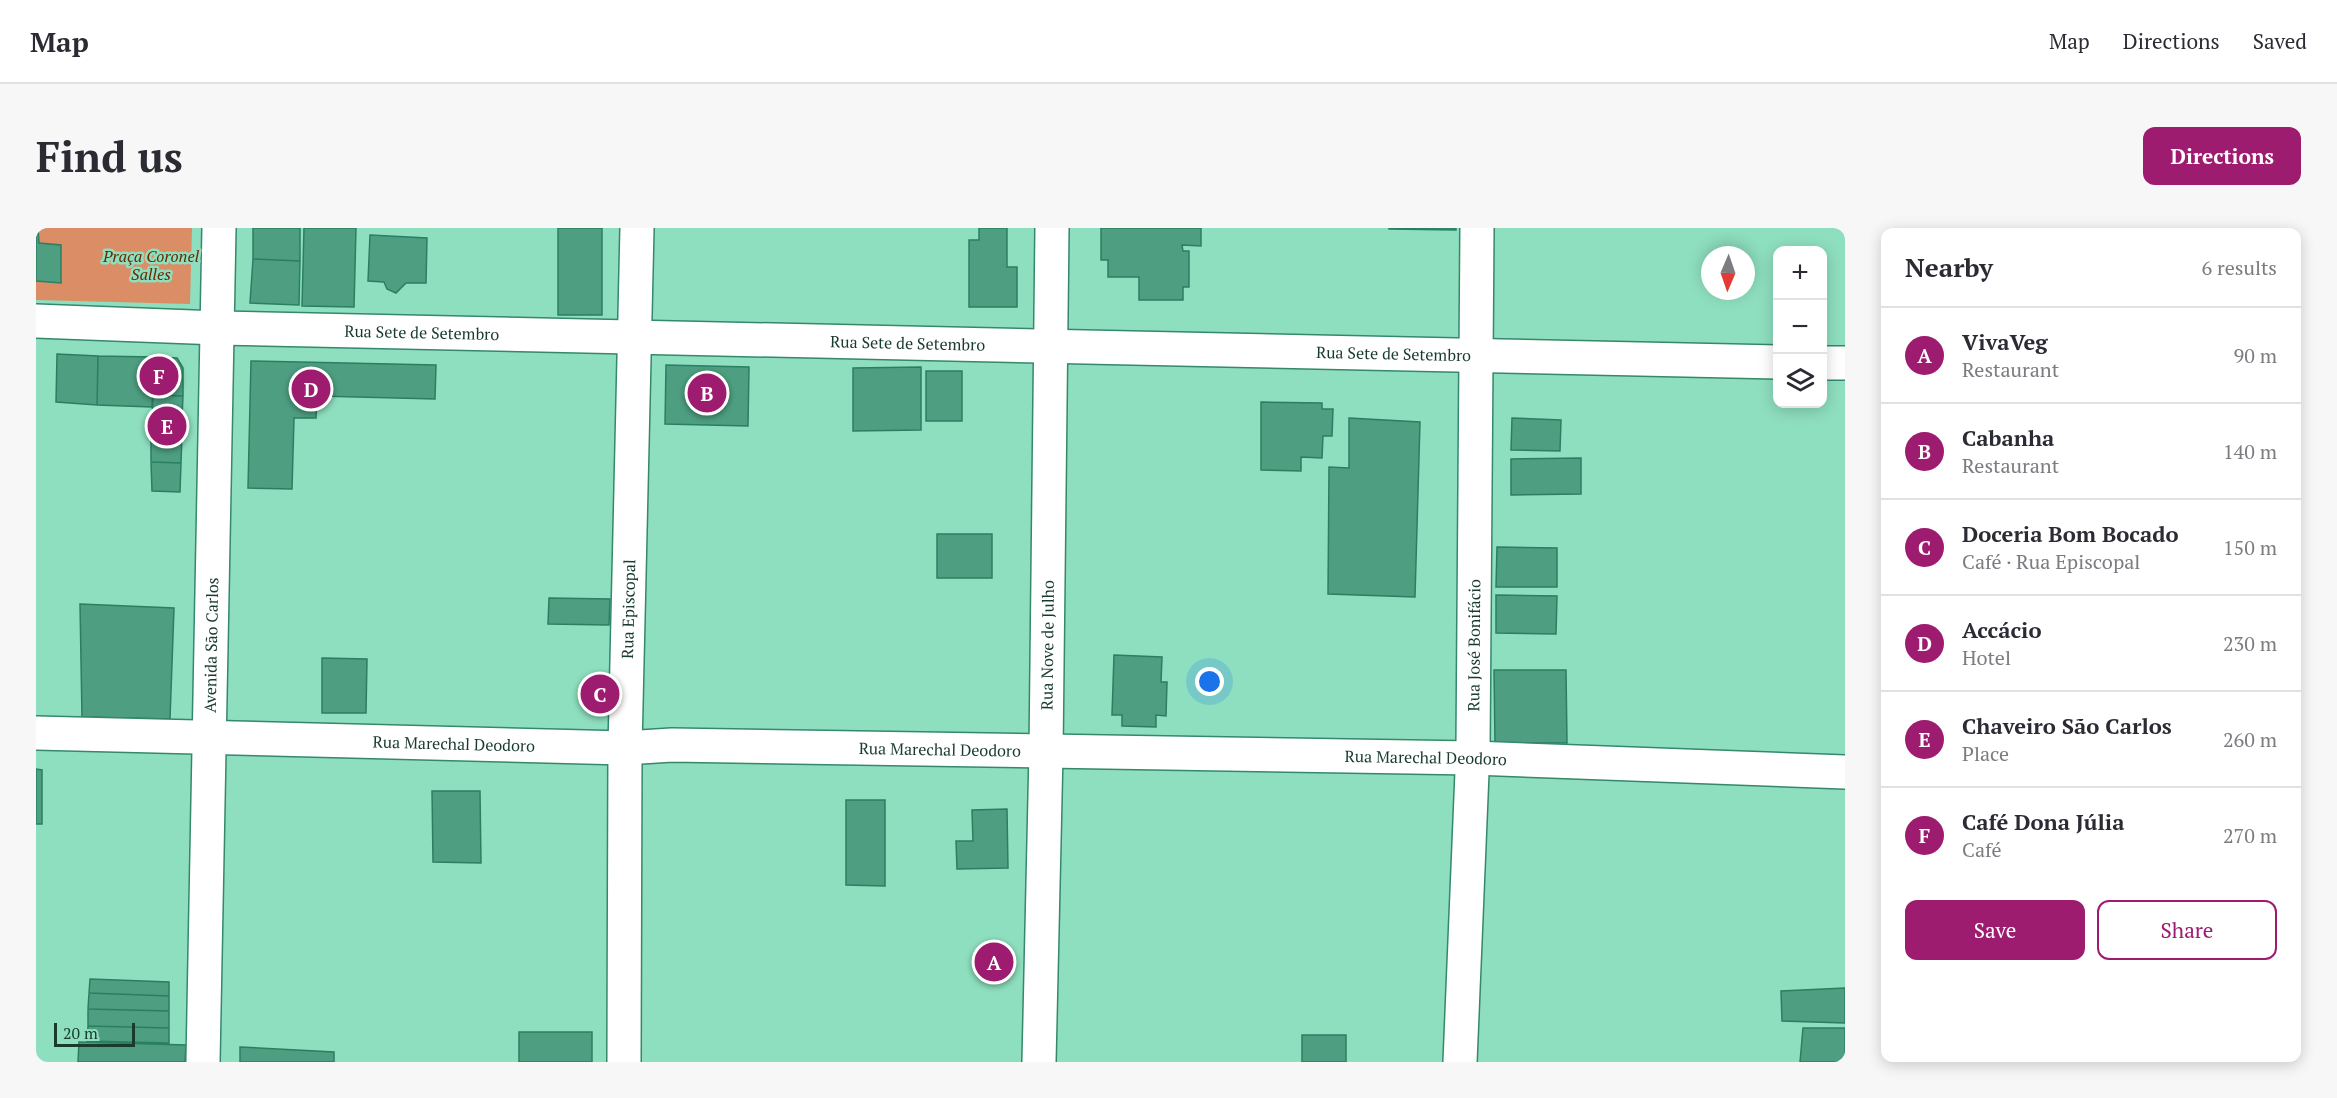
<!DOCTYPE html>
<meta charset="utf-8">
<style>
body{margin:0;font-family:"PT Serif",serif;background:#f7f7f7;color:#2b2b33}
.controls{position:absolute;right:18px;top:18px;display:grid;overflow:hidden;border-radius:12px;box-shadow:0 3px 15px #0003}
.controls button{width:54px;height:54px;display:grid;place-items:center;padding:0;border:0;border-bottom:2px solid #e1e1e2;background:#fff;color:#2b2b33;font:30px sans-serif}
.compass{position:absolute;left:1665px;top:18px;width:54px;height:54px;border-radius:50%;background:#fff;box-shadow:0 3px 15px #0003;rotate:182deg}
.scale{position:absolute;left:18px;bottom:15px;width:81px;box-sizing:border-box;padding-left:6px;border:3px solid #183b2e;border-top:0;font-size:16px;line-height:21px;white-space:nowrap;color:#183b2e;-webkit-text-stroke:4px #8edfbf;paint-order:stroke}
.you{position:absolute;left:1174px;top:454px;width:21px;height:21px;margin:-15px;border:4px solid #fff;border-radius:50%;background:#1a73e8;box-shadow:0 0 0 9px #1a73e833}
.badge{display:grid;place-items:center;width:39px;height:39px;border-radius:50%;background:#9e1c6f;color:#fff;font-size:20px;font-weight:700}
.pin{position:absolute;translate:-50% -50%;border:3px solid #fff;box-shadow:0 2px 6px #0006}
.list{margin:0;padding:0;list-style:none}
h2{display:flex;justify-content:space-between;align-items:center;height:78px;margin:0;padding:0 24px;font-size:26px}
h2 small{font-size:20px;font-weight:400;color:#7c7c81}
.list li{display:grid;grid-template-columns:39px 1fr auto;gap:18px;align-items:center;box-sizing:border-box;height:96px;padding:0 24px;border-top:2px solid #e1e1e2}
.list b{display:block;font-size:22px;white-space:nowrap}
.list p{margin:0;font-size:20px;white-space:nowrap;color:#7c7c81}
.list em{font-size:20px;font-style:normal;color:#7c7c81}
.actions{display:flex;gap:12px;padding:18px 24px}
.actions a{flex:1;padding:14px 0;border:2px solid #9e1c6f;border-radius:12px;text-align:center;font-size:21px;color:#9e1c6f}
.actions .main{background:#9e1c6f;color:#fff}
.icon{flex:none;width:33px;height:33px;fill:none;stroke:currentColor;stroke-width:2;stroke-linecap:round;stroke-linejoin:round}
.map{position:relative;flex:none;width:1809px;height:834px;overflow:hidden;border-radius:12px}
header{display:flex;align-items:center;gap:36px;box-sizing:border-box;height:84px;padding:0 30px;background:#fff;border-bottom:2px solid #e1e1e2}
header strong{font-size:28px}
nav{display:flex;gap:33px;margin-inline-start:auto;font-size:21px}
.intro{display:flex;align-items:center;justify-content:space-between;box-sizing:border-box;height:144px;padding:0 36px}
h1{margin:0;font-size:42px}
.button{padding:15px 27px;border-radius:12px;background:#9e1c6f;color:#fff;font-size:21px;font-weight:700}
main{display:flex;gap:36px;padding:0 36px}
aside{flex:1;background:#fff;border-radius:12px;box-shadow:0 3px 15px #0003}
.map>svg:first-child{display:block}
.green{fill:#db8d65}
.building{fill:#4e9f82;stroke:#2a7f63;stroke-width:1.5}
.lines{fill:none;stroke-linecap:round;stroke-linejoin:round}
.minor-casing{stroke:#35886b;stroke-width:36}
.major-casing{stroke:#35886b;stroke-width:36}
.minor{stroke:#fff;stroke-width:33}
.major{stroke:#fff;stroke-width:33}
.labels{text-anchor:middle;dominant-baseline:central;stroke-width:5;stroke-linejoin:round;paint-order:stroke}
.park-label{font-size:16px;font-style:italic;fill:#682a00;stroke:#8edfbf}
.street-label{font-size:16px;fill:#183b2e;stroke:#8edfbf}
</style>
<header>
<strong>Map</strong>
<nav><a>Map</a><a>Directions</a><a>Saved</a></nav>
</header>
<div class="intro"><h1>Find us</h1><a class="button">Directions</a></div>
<main>
<div class="map">
<svg width="1809" height="834" viewBox="0 0 1809 834">
<rect width="100%" height="100%" fill="#8edfbf"/>
<!-- green -->
<path class="green" d="M0,0H156L154,76L0,72Z"/>
<!-- building -->
<path class="building" d="M0,0H2L3,15L25,17V55L0,53Z
M217,0H264V33L217,31Z
M268,0H320L318,79L266,78Z
M522,0H566V87H522Z
M943,0H971V39H981V79H933V12H943Z
M1065,0H1165V18L1146,17L1147,23H1153V59H1147V72H1103V49H1072V32H1065Z
M1353,0H1420V2L1353,1Z
M334,7L391,10L390,55H370L360,65L351,61L348,54L332,53Z
M217,31L264,33L263,77L214,75Z
M21,126L62,128L61,177L20,174Z
M62,128L118,129L116,179L61,177Z
M118,129L141,130L147,140V168L117,167Z
M215,133L400,137L399,171L281,168L280,190H258L256,261L212,260Z
M630,137L713,139L712,198L629,196Z
M885,139V202L817,203V140Z
M890,143H926V193H890Z
M117,167L147,168L146,190H116Z
M1225,174L1286,175V181H1297L1296,208H1287L1286,230L1265,229V243L1225,242Z
M116,190H146V207H115Z
M1313,190L1384,194L1379,369L1292,366L1293,239L1313,240Z
M1476,190L1525,192L1524,223L1475,222Z
M115,207H146L145,235L115,234Z
M1545,230V266L1475,267V231Z
M115,234L145,235L144,264L116,263Z
M901,306H956V350H901Z
M1461,319L1521,320V359H1460Z
M1460,367L1521,368L1520,406L1460,405Z
M513,370L574,371L573,397L512,396Z
M44,376L138,380L134,491L46,489Z
M1078,427L1126,429L1125,454H1131L1130,488L1120,487V499L1086,498V487H1076Z
M286,430L331,431L330,485H286Z
M1458,442H1530L1531,515H1459Z
M0,541L6,542V596H0Z
M396,563H444L445,635L397,634Z
M810,572H849V658L810,657Z
M971,581L972,640L921,641L920,613H937L936,582Z
M54,751L133,754V768L53,765Z
M1809,760V795L1746,793L1745,763Z
M53,765L133,768V783L52,781Z
M52,781L133,783V800L52,798Z
M52,798L133,800V815L51,813Z
M1767,800H1809V834H1764Z
M483,804H556V834H483Z
M1266,807H1310V834H1266Z
M43,814L150,817L149,834H42Z
M204,819L298,824V834H204Z"/>
<g class="lines">
<defs>
<g id="minor">
<path id="s1" d="M0,93L183,100L1742,134"/>
<path d="M1786,135H1809"/>
<path id="s2" d="M589,520L636,517L1437,530L1809,544"/>
</g>
<g id="major">
<path id="s3" d="M0,505L589,520"/>
<path id="s4" d="M167,834L183,0"/>
<path id="s5" d="M588,834L589,520L601,0"/>
<path id="s6" d="M1003,834L1010,524L1016,0"/>
<path id="s7" d="M1424,834L1437,520L1441,0"/>
</g>
</defs>
<!-- minor casing -->
<use href="#minor" class="minor-casing"/>
<!-- major casing -->
<use href="#major" class="major-casing"/>
<!-- minor -->
<use href="#minor" class="minor"/>
<!-- major -->
<use href="#major" class="major"/>
</g>
<g class="labels">
<!-- park labels -->
<g class="park-label">
<text x="115" y="28">Praça Coronel<tspan x="115" dy="18">Salles</tspan></text>
</g>
<!-- street labels -->
<g class="street-label">
<text stroke="none"><textPath href="#s1" startOffset="386">Rua Sete de Setembro</textPath></text>
<text stroke="none"><textPath href="#s1" startOffset="872">Rua Sete de Setembro</textPath></text>
<text stroke="none"><textPath href="#s1" startOffset="1358">Rua Sete de Setembro</textPath></text>
<text stroke="none"><textPath href="#s5" startOffset="453">Rua Episcopal</textPath></text>
<text stroke="none"><textPath href="#s4" startOffset="417">Avenida São Carlos</textPath></text>
<text stroke="none"><textPath href="#s6" startOffset="417">Rua Nove de Julho</textPath></text>
<text stroke="none"><textPath href="#s7" startOffset="417">Rua José Bonifácio</textPath></text>
<text stroke="none"><textPath href="#s3" startOffset="418">Rua Marechal Deodoro</textPath></text>
<text stroke="none"><textPath href="#s2" startOffset="315">Rua Marechal Deodoro</textPath></text>
<text stroke="none"><textPath href="#s2" startOffset="801">Rua Marechal Deodoro</textPath></text>
</g>
</g>
</svg>
<div class="controls">
<button>+</button>
<button>−</button>
<button><svg class="icon" aria-label="layers" viewBox="0 0 24 24"><path d="M12 4l9 5-9 5-9-5zM3 14l9 5 9-5"/></svg></button>
</div>
<svg class="compass" viewBox="-18 -18 36 36"><path d="M0-13l5 13h-10z" fill="#e53935"/><path d="M0 13l5-13h-10z" fill="#7c7c81"/></svg>
<div class="scale">20 m</div>
<div class="you"></div>
<div class="pin badge" style="left:958px;top:734px">A</div>
<div class="pin badge" style="left:671px;top:165px">B</div>
<div class="pin badge" style="left:564px;top:466px">C</div>
<div class="pin badge" style="left:275px;top:161px">D</div>
<div class="pin badge" style="left:131px;top:198px">E</div>
<div class="pin badge" style="left:123px;top:148px">F</div>
</div>
<aside>
<h2>Nearby<small>6 results</small></h2>
<ul class="list">
<li><span class="badge">A</span><div><b>VivaVeg</b><p>Restaurant</p></div><em>90 m</em></li>
<li><span class="badge">B</span><div><b>Cabanha</b><p>Restaurant</p></div><em>140 m</em></li>
<li><span class="badge">C</span><div><b>Doceria Bom Bocado</b><p>Café · Rua Episcopal</p></div><em>150 m</em></li>
<li><span class="badge">D</span><div><b>Accácio</b><p>Hotel</p></div><em>230 m</em></li>
<li><span class="badge">E</span><div><b>Chaveiro São Carlos</b><p>Place</p></div><em>260 m</em></li>
<li><span class="badge">F</span><div><b>Café Dona Júlia</b><p>Café</p></div><em>270 m</em></li>
</ul>
<div class="actions"><a class="main">Save</a><a>Share</a></div>
</aside>
</main>
